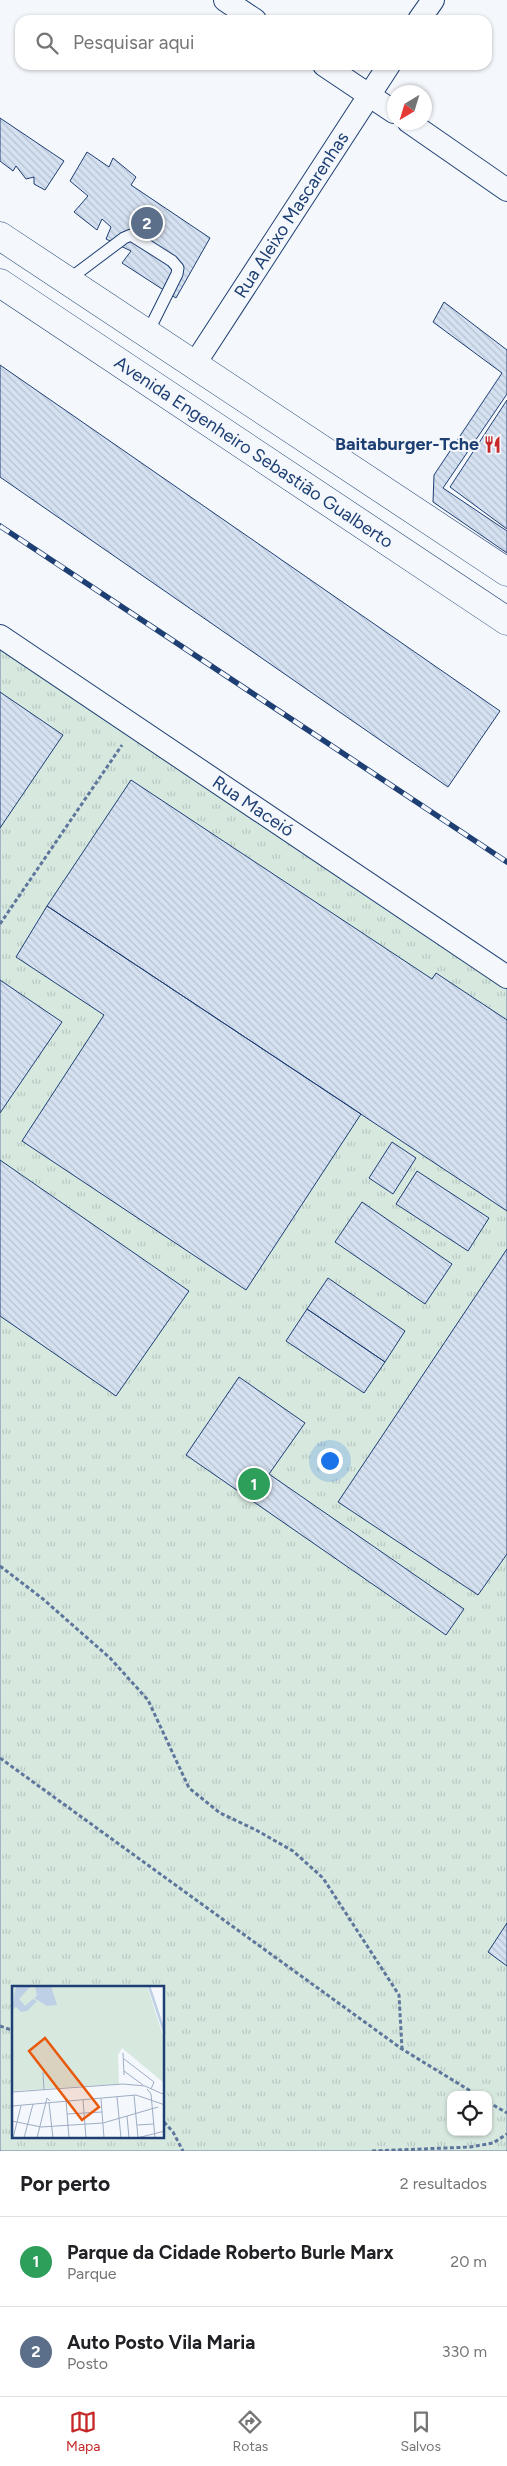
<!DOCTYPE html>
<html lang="pt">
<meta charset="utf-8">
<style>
body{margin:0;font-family:Figtree,sans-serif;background:#f2f2f2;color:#202124}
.controls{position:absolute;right:15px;bottom:15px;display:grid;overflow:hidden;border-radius:10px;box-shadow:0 1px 4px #0004}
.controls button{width:45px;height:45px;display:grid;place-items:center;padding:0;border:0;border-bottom:1px solid #e0e0e0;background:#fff;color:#202124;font:25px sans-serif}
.compass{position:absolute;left:387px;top:85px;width:45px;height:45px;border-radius:50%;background:#fff;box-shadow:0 1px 4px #0004;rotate:218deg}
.you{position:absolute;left:329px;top:1460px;width:18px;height:18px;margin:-12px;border:4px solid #fff;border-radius:50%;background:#1a73e8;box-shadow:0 0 0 8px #1a73e833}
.badge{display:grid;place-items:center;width:32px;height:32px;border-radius:50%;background:#c62828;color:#fff;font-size:16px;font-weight:700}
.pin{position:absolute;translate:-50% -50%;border:2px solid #fff;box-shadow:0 1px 5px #0006}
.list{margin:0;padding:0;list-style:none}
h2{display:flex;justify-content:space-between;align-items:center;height:65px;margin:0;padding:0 20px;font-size:21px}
h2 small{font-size:16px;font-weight:400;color:#757577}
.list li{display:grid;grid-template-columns:32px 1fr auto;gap:15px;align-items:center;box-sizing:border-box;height:90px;padding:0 20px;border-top:1px solid #e0e0e0}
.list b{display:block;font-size:19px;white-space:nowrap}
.list p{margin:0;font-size:16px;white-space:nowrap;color:#757577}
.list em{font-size:16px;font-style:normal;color:#757577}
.icon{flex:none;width:28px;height:28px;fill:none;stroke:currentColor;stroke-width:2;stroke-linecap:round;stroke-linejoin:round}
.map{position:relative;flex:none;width:507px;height:2151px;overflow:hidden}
.search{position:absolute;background:#fff;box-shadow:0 1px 4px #0004;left:15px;right:15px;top:15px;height:55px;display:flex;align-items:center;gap:12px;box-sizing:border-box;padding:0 18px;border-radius:15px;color:#757577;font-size:19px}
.sheet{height:245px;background:#fff}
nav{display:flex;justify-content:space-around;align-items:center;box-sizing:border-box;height:70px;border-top:1px solid #e0e0e0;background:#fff;font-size:14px;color:#757577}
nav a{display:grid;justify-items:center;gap:2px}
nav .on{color:#c62828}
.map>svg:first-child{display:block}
.park{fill:url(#park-tufts);stroke:#687fa3;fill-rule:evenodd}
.building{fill:url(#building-back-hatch);stroke:#1d3f73}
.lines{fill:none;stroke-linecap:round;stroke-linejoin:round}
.lane-casing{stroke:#1d3f73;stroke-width:13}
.street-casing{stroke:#1d3f73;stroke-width:24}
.secondary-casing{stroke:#1d3f73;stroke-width:29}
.path{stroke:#5e769c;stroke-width:3;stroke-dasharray:4 2.5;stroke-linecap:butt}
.lane{stroke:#f4f7fb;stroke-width:11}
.street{stroke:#f4f7fb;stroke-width:22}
.secondary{stroke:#f4f7fb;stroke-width:28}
.rail-casing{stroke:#1d3f73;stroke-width:5.5}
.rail{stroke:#f4f7fb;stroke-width:4;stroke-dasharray:11;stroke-linecap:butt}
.labels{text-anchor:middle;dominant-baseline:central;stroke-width:4;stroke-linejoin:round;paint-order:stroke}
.street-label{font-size:18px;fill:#1d3f73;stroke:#f4f7fb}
.poi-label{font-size:18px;font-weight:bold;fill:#1d3f73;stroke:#f4f7fb;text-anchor:end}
.inset-river{fill:none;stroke:#bed0e5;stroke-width:2.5}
.inset-road{fill:none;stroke:#9eadc5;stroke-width:1}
.view{fill:#e8590c;fill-opacity:0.15;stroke:#e8590c;stroke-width:2.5}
.inset-edge{fill:none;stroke:#1d3f73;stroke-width:2.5}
</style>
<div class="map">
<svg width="507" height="2151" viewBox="0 0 507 2151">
<defs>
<pattern id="park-tufts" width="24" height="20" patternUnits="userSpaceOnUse" patternTransform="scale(1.25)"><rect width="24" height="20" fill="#d7e8df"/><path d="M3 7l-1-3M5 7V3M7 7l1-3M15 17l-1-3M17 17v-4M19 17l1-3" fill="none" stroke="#b8c8c3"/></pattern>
<pattern id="building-back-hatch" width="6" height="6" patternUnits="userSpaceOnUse" patternTransform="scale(1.25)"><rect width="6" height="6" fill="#d5e0f0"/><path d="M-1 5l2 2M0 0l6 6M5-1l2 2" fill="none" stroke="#b6c1d1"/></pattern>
</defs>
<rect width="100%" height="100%" fill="#f4f7fb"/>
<!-- park -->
<path class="park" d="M0,637L507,981V2151H0ZM14,1987H164V2137H14ZM451,2095H488V2132H451Z"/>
<!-- building -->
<path class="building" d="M0,118L64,161L45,190L34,184V177L26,179L16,166L13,171L0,161Z
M87,152L109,167L113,158L136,177L131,185L210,238L176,298L122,263L131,251L106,239L111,227L102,219L97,230L74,212L88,196L70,181Z
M444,302L507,350V394L443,488L507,531V553L433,502L434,475L502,373L433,322Z
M0,365L500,711L448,787L0,477Z
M507,400V529L450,487Z
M0,692L63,735L0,828Z
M131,780L432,979L436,973L507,1020V1211L47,906Z
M47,906L361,1114L246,1290L22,1141L104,1015L16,957Z
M0,980L62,1022L0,1113Z
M392,1142L416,1158L393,1194L369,1178Z
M0,1160L189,1291L116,1396L0,1316Z
M417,1171L489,1218L468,1251L396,1204Z
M362,1202L452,1264L425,1304L335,1242Z
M507,1249V1554L478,1595L338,1502Z
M328,1278L405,1331L385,1362L307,1309Z
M307,1309L385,1362L364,1393L286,1341Z
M239,1377L305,1423L269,1474L464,1609L446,1635L186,1455Z
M507,1923V1966L488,1952Z"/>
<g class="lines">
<defs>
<path id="lane" d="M68,280L124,238L131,235L172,261L178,268L177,274L147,334"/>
<g id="street">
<path d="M225,0L255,20"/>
<path d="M419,20L433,0"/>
<path d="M324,65L394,112"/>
<path d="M409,122L507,190"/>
<path id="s1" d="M194,365L389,65"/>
<path id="s2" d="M0,636L507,977"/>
</g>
<g id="secondary">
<path d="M0,236L507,572"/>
<path id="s3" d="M0,283L507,621"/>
</g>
</defs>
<!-- lane casing -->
<use href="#lane" class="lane-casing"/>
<!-- street casing -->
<use href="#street" class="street-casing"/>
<!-- secondary casing -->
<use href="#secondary" class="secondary-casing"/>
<!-- path -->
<path class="path" d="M0,924L122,745
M0,1566L43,1599L110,1658L148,1700L189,1788L220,1813L256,1830L293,1851L323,1878L399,1995L402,2049
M0,1758L402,2049L477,2095
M0,2026L14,2031
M488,2102L507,2113
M164,2122L173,2132L183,2151
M372,2151L470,2147L493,2143L507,2134"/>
<!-- lane -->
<use href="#lane" class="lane"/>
<!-- street -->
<use href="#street" class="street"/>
<!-- secondary -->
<use href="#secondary" class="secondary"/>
<defs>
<path id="rail" d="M0,526L507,862"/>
</defs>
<!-- rail casing -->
<use href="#rail" class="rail-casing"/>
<!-- rail -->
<use href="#rail" class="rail"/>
</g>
<!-- icons -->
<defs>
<symbol id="restaurant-bare" viewBox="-9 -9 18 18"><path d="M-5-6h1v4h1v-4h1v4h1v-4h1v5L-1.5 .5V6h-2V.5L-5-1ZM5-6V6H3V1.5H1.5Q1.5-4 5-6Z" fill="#c62828" stroke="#f4f7fb" stroke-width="2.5" paint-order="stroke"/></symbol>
</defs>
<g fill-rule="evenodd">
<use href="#restaurant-bare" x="480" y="432" width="25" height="25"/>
</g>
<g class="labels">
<!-- street labels -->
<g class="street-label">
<text stroke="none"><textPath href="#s1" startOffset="179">Rua Aleixo Mascarenhas</textPath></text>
<text stroke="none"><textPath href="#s3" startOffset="305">Avenida Engenheiro Sebastião Gualberto</textPath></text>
<text stroke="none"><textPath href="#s2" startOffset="305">Rua Maceió</textPath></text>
</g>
<!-- poi labels -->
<g class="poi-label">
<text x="479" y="444">Baitaburger-Tche</text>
</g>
</g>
<!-- overview -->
<g transform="translate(12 1986)">
<rect width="152" height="152" fill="#f4f7fb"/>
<path d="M0,0H135L152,53V97L110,62L106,69L107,98L0,105Z" fill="#d7e8df"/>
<path d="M4,0H19L7,13L13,20L21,13L25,15L15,25L9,26L4,21L0,24ZM23,0H39L45,19L35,20L22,12L25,10Z" fill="#bed0e5"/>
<path class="inset-river" d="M137,0L153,48"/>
<path class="inset-road" d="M111,67L112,89M112,73L142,96L139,103M112,85L131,99M31,86L32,104M135,103L139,108L143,152M0,106L111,98L133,100L153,109M122,109L126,152M105,111L109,152M89,113L92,152M54,114L57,152M71,114L74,152M37,117L41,152M0,120L124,109L153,119M55,128L90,126M115,130L117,152M0,135L29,141L91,137L146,121M125,139L142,138M1,152L9,120M12,152L21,118M25,152L35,112L38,115M125,152L153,145"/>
<path class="view" d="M33,52L87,121L70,134L17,65Z"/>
<rect width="152" height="152" class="inset-edge"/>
</g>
</svg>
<div class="controls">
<button><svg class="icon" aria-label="locate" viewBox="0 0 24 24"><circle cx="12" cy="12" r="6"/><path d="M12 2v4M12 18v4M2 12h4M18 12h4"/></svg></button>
</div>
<svg class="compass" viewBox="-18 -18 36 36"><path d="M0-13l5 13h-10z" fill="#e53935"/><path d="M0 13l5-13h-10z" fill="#757577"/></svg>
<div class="you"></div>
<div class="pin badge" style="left:254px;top:1484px;background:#2e9e5b">1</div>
<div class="pin badge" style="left:147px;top:223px;background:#5c6f8a">2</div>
<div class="search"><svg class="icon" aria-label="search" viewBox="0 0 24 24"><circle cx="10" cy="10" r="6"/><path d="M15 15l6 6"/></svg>Pesquisar aqui</div>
</div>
<section class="sheet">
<h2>Por perto<small>2 resultados</small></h2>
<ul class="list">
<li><span class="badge" style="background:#2e9e5b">1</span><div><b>Parque da Cidade Roberto Burle Marx</b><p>Parque</p></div><em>20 m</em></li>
<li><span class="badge" style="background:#5c6f8a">2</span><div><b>Auto Posto Vila Maria</b><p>Posto</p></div><em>330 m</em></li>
</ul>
</section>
<nav>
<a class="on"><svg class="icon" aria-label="map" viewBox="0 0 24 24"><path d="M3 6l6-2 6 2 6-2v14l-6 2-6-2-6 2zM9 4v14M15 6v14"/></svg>Mapa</a>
<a><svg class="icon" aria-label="directions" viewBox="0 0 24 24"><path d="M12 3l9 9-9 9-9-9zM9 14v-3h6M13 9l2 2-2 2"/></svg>Rotas</a>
<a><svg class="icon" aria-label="saved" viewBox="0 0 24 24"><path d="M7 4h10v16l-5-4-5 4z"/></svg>Salvos</a>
</nav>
